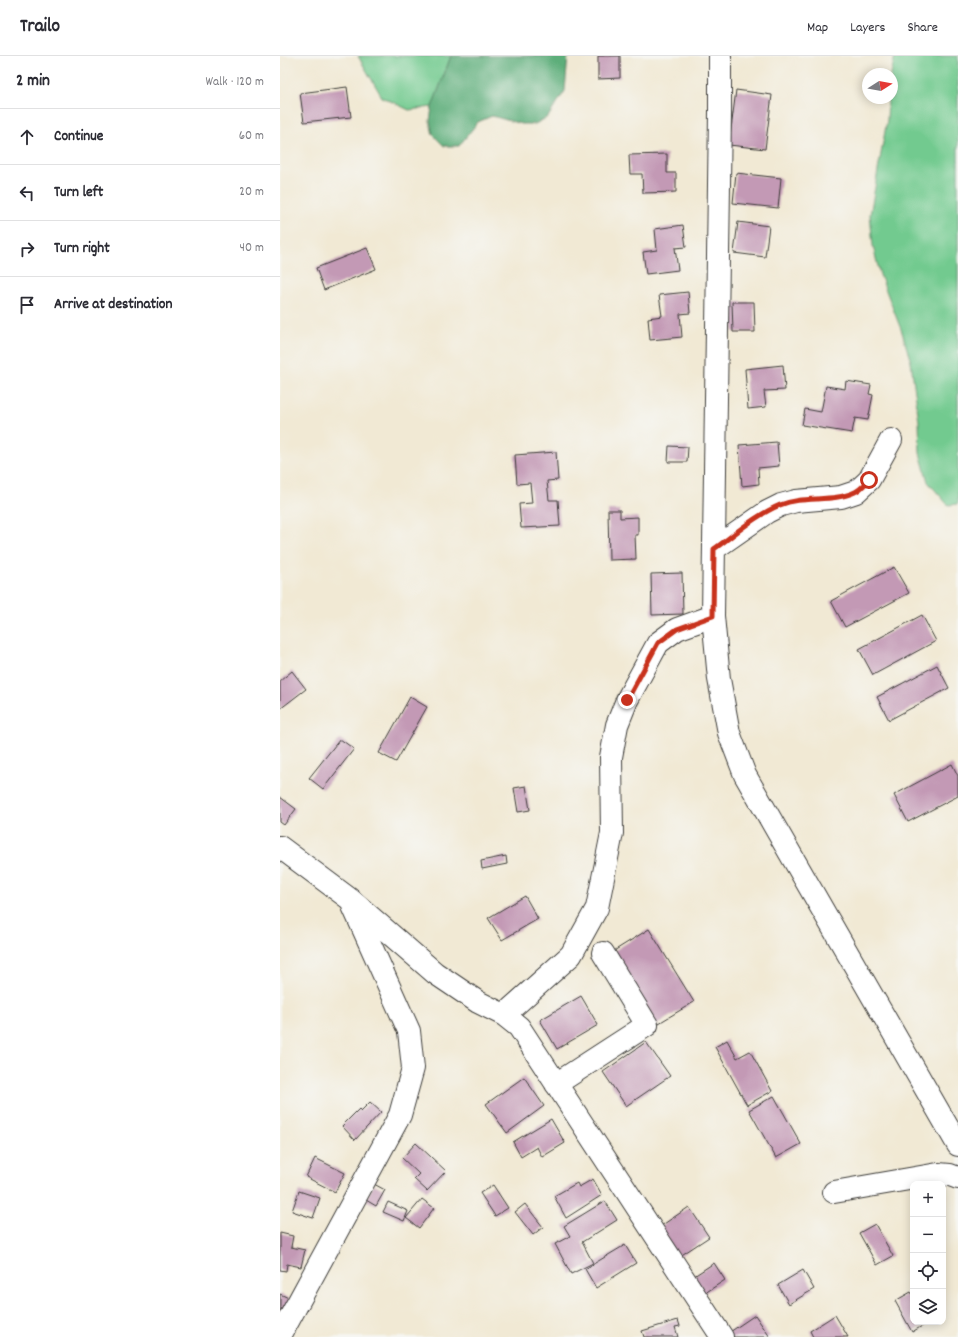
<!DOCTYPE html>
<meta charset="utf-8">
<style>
body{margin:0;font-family:Dekko,sans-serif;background:#f7f7f7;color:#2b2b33}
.controls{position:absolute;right:12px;bottom:12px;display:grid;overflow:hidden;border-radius:8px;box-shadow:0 2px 10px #0003}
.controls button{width:36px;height:36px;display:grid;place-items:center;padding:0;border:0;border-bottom:1px solid #e1e1e2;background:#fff;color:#2b2b33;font:20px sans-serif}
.compass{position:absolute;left:582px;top:12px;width:36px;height:36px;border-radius:50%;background:#fff;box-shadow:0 2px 10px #0003;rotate:79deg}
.stop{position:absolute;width:12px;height:12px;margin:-9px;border:3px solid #c8321e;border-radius:50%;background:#fff}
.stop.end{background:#c8321e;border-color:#fff;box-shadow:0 1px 4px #0008}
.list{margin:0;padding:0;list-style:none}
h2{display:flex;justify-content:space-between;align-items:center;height:52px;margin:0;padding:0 16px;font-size:17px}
h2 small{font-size:13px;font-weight:400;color:#7c7c81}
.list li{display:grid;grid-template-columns:26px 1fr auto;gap:12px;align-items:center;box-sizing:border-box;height:56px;padding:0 16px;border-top:1px solid #e1e1e2}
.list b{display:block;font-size:15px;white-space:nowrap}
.list em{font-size:13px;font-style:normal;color:#7c7c81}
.icon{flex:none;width:22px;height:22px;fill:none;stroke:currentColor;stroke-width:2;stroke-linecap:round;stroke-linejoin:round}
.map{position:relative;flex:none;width:678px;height:1281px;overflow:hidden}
header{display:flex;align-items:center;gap:24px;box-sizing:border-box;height:56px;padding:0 20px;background:#fff;border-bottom:1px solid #e1e1e2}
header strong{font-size:19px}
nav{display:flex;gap:22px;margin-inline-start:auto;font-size:14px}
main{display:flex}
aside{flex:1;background:#fff}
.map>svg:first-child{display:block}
.green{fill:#72ca8f;stroke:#477356}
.forest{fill:#5dae7a;stroke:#3c654b}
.building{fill:#c399b5}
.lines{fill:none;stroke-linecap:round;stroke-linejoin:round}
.minor-casing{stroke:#3c3b38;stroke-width:24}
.minor{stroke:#fff;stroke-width:22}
.route{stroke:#c8321e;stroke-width:5}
</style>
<header>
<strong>Trailo</strong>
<nav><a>Map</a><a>Layers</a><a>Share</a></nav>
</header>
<main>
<aside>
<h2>2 min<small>Walk · 120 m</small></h2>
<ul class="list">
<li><svg class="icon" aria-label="ahead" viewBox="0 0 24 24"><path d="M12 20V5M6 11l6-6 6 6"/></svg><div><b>Continue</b></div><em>60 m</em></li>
<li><svg class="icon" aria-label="left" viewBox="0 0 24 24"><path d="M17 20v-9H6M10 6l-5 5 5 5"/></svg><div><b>Turn left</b></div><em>20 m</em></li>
<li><svg class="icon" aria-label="right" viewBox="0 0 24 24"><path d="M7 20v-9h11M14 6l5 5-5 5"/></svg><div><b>Turn right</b></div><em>40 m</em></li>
<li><svg class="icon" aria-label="arrive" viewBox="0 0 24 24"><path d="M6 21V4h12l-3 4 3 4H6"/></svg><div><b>Arrive at destination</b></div></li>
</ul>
</aside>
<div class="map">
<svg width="678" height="1281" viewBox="0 0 678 1281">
<rect width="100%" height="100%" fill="#f6f6f2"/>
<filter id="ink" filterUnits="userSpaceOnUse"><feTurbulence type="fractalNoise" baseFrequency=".025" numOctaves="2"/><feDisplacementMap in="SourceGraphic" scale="8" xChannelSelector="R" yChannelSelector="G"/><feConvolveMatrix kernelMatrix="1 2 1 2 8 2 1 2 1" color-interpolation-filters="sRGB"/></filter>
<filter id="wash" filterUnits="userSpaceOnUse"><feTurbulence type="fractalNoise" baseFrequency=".012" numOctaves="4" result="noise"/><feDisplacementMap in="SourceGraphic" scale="16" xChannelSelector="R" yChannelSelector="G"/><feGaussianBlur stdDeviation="0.9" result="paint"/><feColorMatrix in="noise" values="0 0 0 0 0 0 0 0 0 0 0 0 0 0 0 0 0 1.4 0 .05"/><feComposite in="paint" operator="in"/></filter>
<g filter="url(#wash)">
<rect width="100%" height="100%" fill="#f1e9d4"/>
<!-- green -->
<path class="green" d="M78,0H171L152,51L129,54L102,41Z
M615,0H678V448L668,449L648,426L640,397L639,366L631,306L622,276L600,219L593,190L590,159L607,64L608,42H612L611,18Z"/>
<!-- forest -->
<path class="forest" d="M171,0H288L285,35L268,61L255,68H241L212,60L198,66L179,90H164L153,79L150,65L152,51Z"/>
<g id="blocks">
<!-- building -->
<path class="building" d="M318,0H340V22L318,23Z
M67,31L71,61L24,66L20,37Z
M456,34L492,39L485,93L449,89Z
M387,98V117H396V136L363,137L362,118H350L349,99Z
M456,117L501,122L498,152L453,147Z
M458,166L489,170L485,201L454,197Z
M403,169L406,191L395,192L398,214L366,218L363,196L377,194L375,173Z
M87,192L96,213L44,234L36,212Z
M408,236L410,257L400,258L402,281L370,284L368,262L382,260L379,239Z
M452,246H474L475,276H453Z
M503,309L505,334L484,335L486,351L468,353L465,313Z
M566,325L591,329L589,338L593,339L588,364L575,362L572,377L522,369L525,353L541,356L546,330L565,333Z
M497,386L499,410L478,412L479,428L462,430L459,389Z
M389,390L408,391L407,406H388Z
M276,396L278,424L267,425L269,444H278L280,470L241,472L239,448L252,447L250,427L237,428L235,399Z
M328,454H340V462L358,461V479H355L356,503L329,504Z
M614,511L629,537L565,571L551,545Z
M402,517L403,558L372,559L371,518Z
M642,559L656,585L593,619L579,593Z
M657,609L669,632L609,664L597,641Z
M12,615L26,633L0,653V625Z
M130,641L147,651L116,706L99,697Z
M60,683L74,693L43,733L29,722Z
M672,708L678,720V740L628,766L614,739Z
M246,730L250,754L238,756L234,732Z
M0,741L16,753L4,769L0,766Z
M226,800L227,808L202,813L201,805Z
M245,840L258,863L222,884L208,862Z
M369,873L414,946L374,970L329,898Z
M301,940L318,969L277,993L260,964Z
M447,984L457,1002L470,995L492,1035L467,1049L435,991Z
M366,986L390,1020L346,1050L323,1016Z
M244,1021L264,1050L227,1077L206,1048Z
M494,1040L521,1088L496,1102L469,1054Z
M90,1046L101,1056L75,1084L62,1070L79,1053L81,1055Z
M271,1063L285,1087L262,1101L257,1091L241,1101L233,1086Z
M136,1087L166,1115L147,1135L134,1123L139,1118L122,1102Z
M35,1102L65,1117L55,1136L26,1121Z
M313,1123L322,1139L286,1162L274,1140L297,1127L299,1131Z
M94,1128L105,1134L96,1150L86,1144Z
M213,1129L228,1152L215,1160L200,1137Z
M19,1135L40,1142L33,1162L12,1155Z
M142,1143L154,1152L139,1172L126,1162Z
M325,1145L337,1164L302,1186L313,1207L291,1218L275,1188L290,1180L284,1170Z
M108,1146L128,1155L124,1165L103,1156Z
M245,1148L263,1171L253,1179L235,1156Z
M409,1151L429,1181L394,1204L375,1174Z
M595,1168L613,1200L597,1209L579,1177Z
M0,1177L13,1180L11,1191L25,1194L21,1211L7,1208L6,1215L0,1214Z
M345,1189L356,1207L316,1232L305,1213Z
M434,1207L445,1224L419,1241L408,1224Z
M523,1214L534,1233L509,1248L498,1229Z
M631,1236L633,1239V1266H649L632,1276L615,1245Z
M0,1238L13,1244L0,1261Z
M475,1259L490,1281H445L444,1280Z
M555,1259L568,1281H533L530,1275Z
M398,1264L400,1270L395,1271L398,1281H364L362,1275Z"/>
</g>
</g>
<g filter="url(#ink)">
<use href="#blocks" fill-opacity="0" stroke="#3c3b38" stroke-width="1"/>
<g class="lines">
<defs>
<path id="minor" d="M440,0V56L433,560L439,623L449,677L465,719L678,1089
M434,493L487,456L501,449L516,445L561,441L576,436L589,424L611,384
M0,791L71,844L155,917L198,946L224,959L239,971L442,1281
M224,959L291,899L317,852L332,777L331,701L337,669L347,644L378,587L397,573L433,560
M276,1028L367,969L323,897
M554,1136L658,1118L670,1119L678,1122
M0,1280L120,1059L133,1012L129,975L73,850"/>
</defs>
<!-- minor casing -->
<use href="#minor" class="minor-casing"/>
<!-- minor -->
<use href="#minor" class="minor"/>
</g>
</g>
<g class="lines" filter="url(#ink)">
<!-- route -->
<path class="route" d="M347,644L378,587L397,573L433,560L434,493C455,478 476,459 500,449C524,439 552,447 575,436C580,434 585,428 589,424"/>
</g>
</svg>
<div class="controls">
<button>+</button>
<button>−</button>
<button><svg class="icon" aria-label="locate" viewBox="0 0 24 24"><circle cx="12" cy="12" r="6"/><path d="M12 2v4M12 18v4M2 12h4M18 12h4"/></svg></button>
<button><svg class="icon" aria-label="layers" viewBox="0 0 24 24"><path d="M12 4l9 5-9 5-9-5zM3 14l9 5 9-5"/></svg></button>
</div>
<svg class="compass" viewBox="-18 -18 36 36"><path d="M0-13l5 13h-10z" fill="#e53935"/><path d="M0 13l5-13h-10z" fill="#7c7c81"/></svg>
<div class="stop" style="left:589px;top:424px"></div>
<div class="stop end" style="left:347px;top:644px"></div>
</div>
</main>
